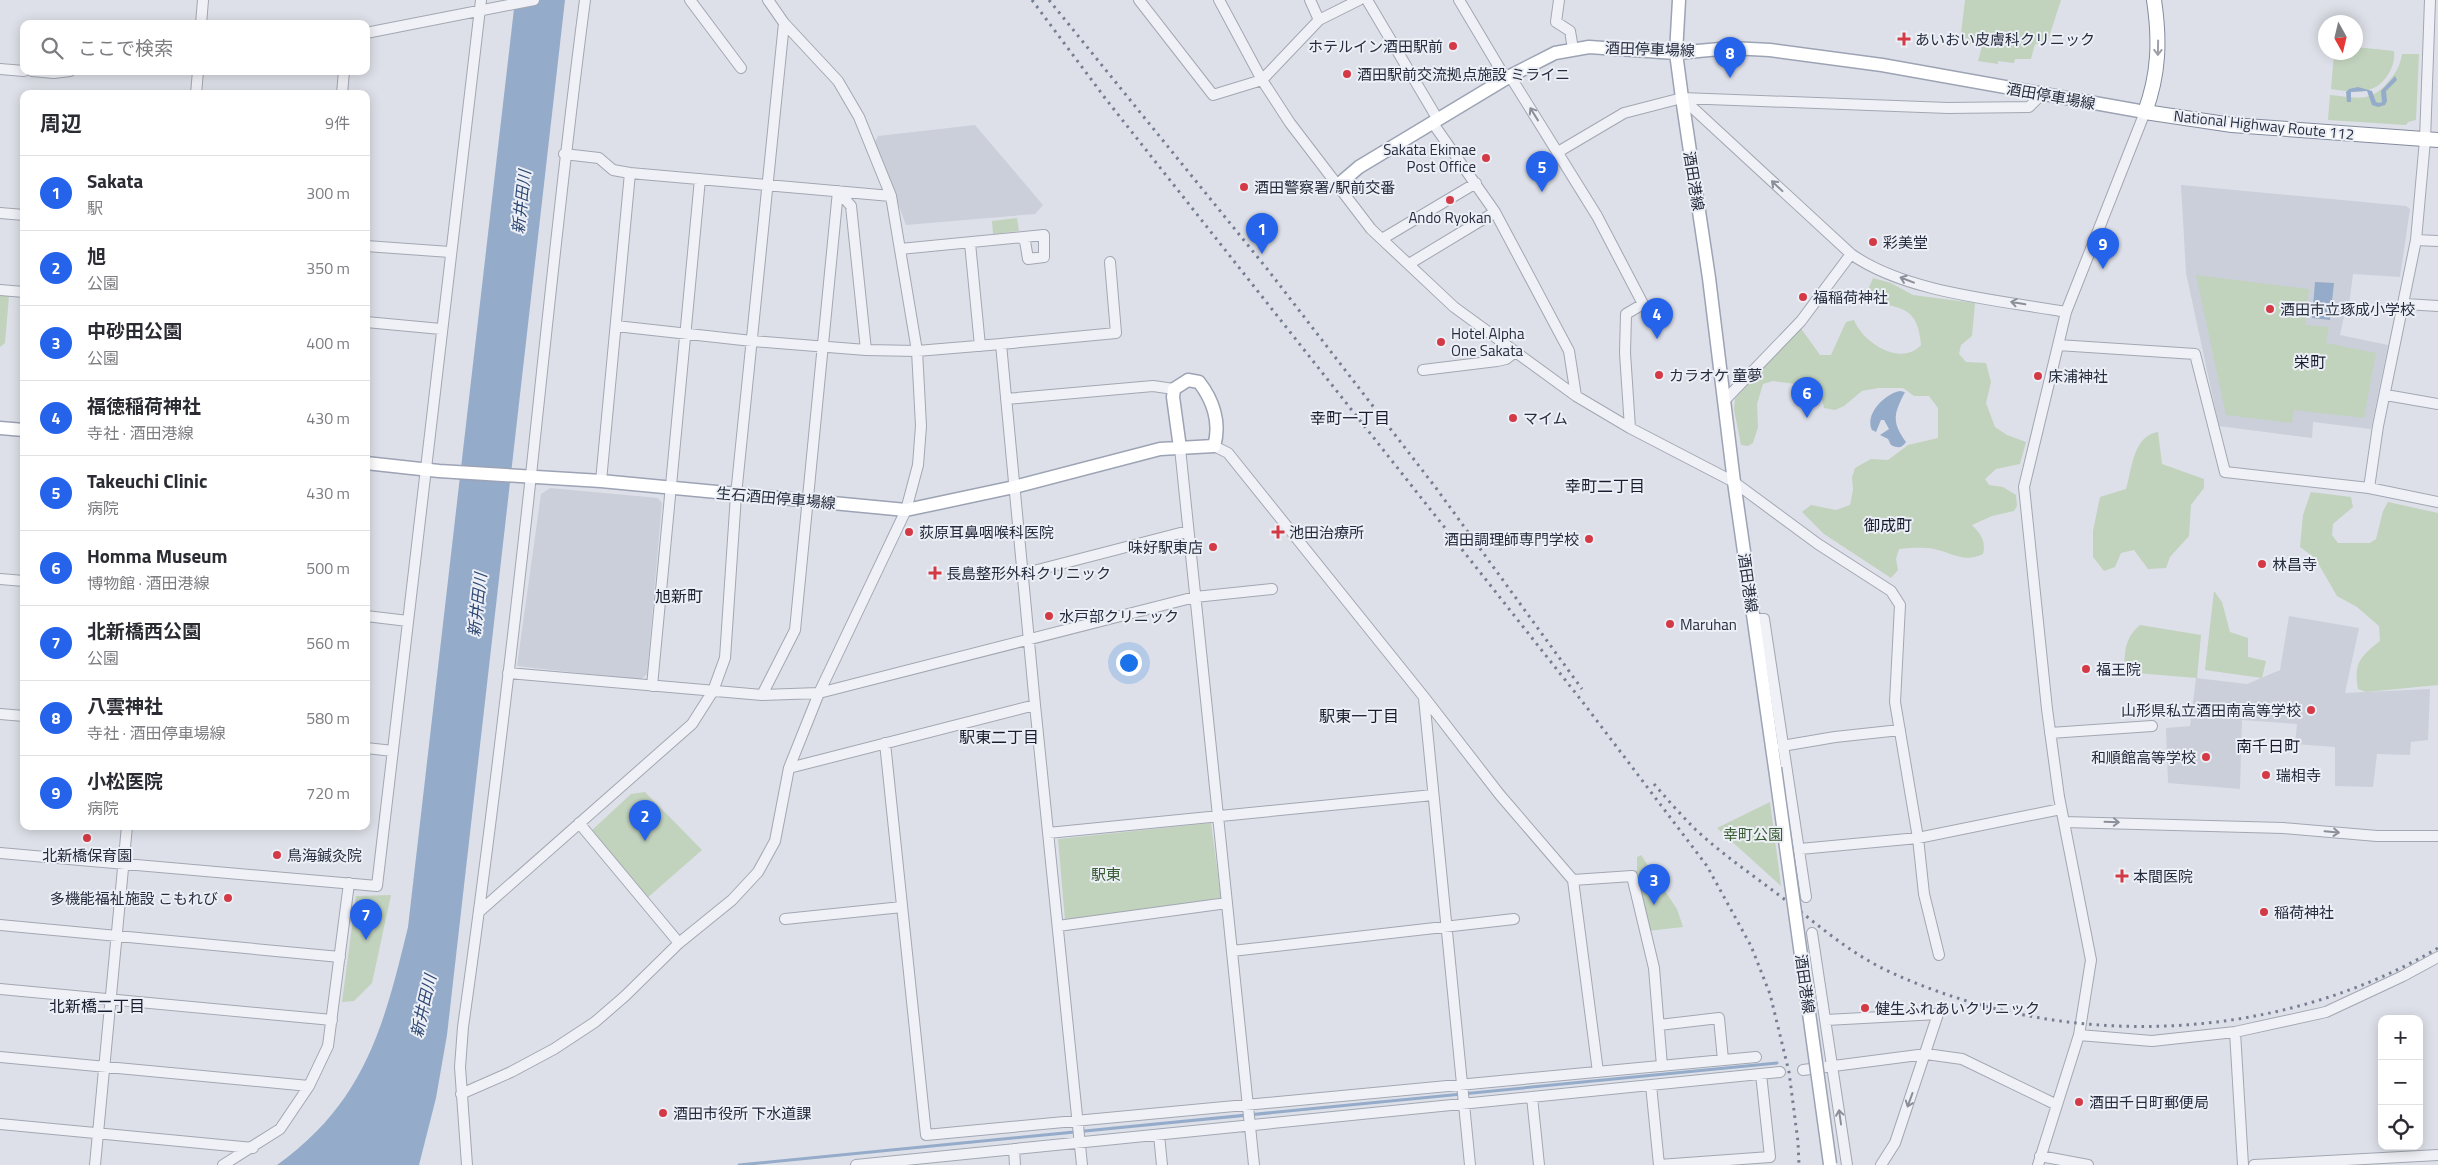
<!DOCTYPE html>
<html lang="ja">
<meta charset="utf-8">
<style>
body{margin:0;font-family:"Titillium Web","Noto Sans JP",sans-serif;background:#f7f7f7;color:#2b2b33}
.controls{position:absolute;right:15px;bottom:15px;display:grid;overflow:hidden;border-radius:10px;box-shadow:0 2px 12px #0003}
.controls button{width:45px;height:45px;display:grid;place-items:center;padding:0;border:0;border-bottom:1px solid #e1e1e2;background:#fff;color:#2b2b33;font:25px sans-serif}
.compass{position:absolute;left:2318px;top:15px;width:45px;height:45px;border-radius:50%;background:#fff;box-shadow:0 2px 12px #0003;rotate:172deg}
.you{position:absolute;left:1128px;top:662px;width:18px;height:18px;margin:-12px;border:4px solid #fff;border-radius:50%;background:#1a73e8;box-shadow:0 0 0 8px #1a73e833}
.badge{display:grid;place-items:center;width:32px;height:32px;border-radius:50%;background:#2563eb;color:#fff;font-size:16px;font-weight:700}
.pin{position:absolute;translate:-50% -41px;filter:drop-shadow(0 1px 2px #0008)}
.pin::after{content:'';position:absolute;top:26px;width:18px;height:15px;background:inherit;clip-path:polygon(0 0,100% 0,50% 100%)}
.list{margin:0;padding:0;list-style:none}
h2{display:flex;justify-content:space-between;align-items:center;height:65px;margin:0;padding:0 20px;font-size:21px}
h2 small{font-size:16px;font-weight:400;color:#7c7c81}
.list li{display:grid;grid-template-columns:32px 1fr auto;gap:15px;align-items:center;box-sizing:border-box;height:75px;padding:0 20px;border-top:1px solid #e1e1e2}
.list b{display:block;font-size:19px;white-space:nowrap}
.list p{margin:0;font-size:16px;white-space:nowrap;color:#7c7c81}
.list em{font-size:16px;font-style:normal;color:#7c7c81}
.icon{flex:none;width:28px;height:28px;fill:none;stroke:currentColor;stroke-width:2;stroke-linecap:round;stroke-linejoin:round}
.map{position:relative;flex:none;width:2438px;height:1165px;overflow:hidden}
.search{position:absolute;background:#fff;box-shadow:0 2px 12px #0003;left:20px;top:20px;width:350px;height:55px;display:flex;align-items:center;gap:12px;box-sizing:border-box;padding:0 18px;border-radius:10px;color:#7c7c81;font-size:19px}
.panel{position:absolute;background:#fff;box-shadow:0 2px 12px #0003;left:20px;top:90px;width:350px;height:740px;border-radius:10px}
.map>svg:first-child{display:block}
.built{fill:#cbcfda}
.green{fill:#c1d2bd}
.water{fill:#95abca}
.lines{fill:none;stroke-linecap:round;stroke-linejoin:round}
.stream{stroke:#95abca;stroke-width:3}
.minor-casing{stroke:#a2a7b2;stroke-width:12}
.major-casing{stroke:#9ca3b4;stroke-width:15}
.highway-casing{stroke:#838c9f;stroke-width:16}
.minor{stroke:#f0f1f6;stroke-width:10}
.major{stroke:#fff;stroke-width:12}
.highway{stroke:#fff;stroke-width:14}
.rail{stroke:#767e92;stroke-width:3;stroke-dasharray:2.5 5;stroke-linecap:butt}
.major-bridge-casing{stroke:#9ca3b4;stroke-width:15;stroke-linecap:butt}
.major-bridge{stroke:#fff;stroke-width:12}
.oneway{stroke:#9da0a9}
.oneway2{stroke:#8b8f9a}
.poi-dot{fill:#d43a46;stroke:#eceff5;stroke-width:2}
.labels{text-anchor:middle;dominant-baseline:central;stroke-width:4;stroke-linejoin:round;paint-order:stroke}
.poi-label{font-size:15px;fill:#262d3f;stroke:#eceff5;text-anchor:start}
.street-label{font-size:15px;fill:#262d3f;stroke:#eceff5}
.park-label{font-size:15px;fill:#375b32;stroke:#eceff5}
.water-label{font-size:16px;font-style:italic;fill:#2e4874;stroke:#eceff5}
.neighbourhood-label{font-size:16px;fill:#181e2f;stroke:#eceff5}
</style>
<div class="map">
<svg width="2438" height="1165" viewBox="0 0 2438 1165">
<rect width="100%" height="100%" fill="#dde0e8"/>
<!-- built -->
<path class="built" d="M975,125L1043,205L1035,214L906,225L875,142L878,136Z
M2181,185L2406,206L2410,209L2400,277L2353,274L2349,305L2345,312L2340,335L2388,345L2371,429L2313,422L2312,438L2219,426L2186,273Z
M550,488L658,498L662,503L647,674L640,680L517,666L541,494Z
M2289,616L2359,628L2345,693L2430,689L2428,740L2411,742L2410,755L2377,754L2373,787L2335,786V747L2295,744L2297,724L2242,720L2240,789L2168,783L2166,728L2190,726L2196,678L2247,684L2280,670Z"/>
<!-- green -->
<path class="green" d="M1965,0H2061L2047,43L2035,44L2031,59H2015L2014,63L1998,61V64L1978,61L1982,47L1960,42Z
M2356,47L2394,51C2395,59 2393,66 2389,73C2375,97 2354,92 2331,89L2334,54L2352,55L2356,52Z
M2402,54H2419L2416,120L2408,122L2406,125L2328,120L2330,95C2355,97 2370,104 2388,82C2396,73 2400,66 2402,54Z
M1017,218L1019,231L993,234L992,221Z
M2196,275L2309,289L2305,325L2329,327L2326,343L2376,353L2364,418L2294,410L2292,423L2226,415Z
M1873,278L1891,283L1913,295L1975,303L1972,336L1961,345L1959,354L1966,362L1986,363L1991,382L1986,403L1995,427L2007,435L2026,442L2020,464L1996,469L1985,479L1989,485L2003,487L2016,495L2017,506L2014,511L1992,516L1972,525C1981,534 1986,541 1983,554C1964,563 1953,553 1934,549C1922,547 1911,548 1899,549L1896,559L1898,570L1891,578L1824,534L1802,512L1811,505L1836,510L1850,505L1853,490L1852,477L1855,468L1871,459L1888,460L1908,445L1938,438V408L1929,396H1914L1903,388H1878L1862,391L1844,406L1835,410L1824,408L1819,387L1773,381L1763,384L1757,404L1758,427L1753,443L1748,446L1741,445L1734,410L1735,399L1800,327L1820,355H1831L1846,322L1854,320C1863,343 1901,367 1921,345C1918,306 1901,308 1868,301L1866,295Z
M0,292L9,296L5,343L0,347Z
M2158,432L2162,464L2204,479V488L2191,505L2189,536L2170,557L2166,568L2148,569L2134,550L2121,553L2115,567L2104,571L2093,557V531L2100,497L2126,489C2132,469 2133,436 2158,432Z
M2311,492L2351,497L2353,507L2333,524L2332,535L2338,543H2370L2376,539L2383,511L2388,502L2438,513V685L2366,692L2358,689C2353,663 2361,656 2380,641L2379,626L2357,607L2337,596L2315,558L2300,547L2303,515Z
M2214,591L2222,602L2230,632L2248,638V657L2266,661L2262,678L2205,670Z
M2140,625L2201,635L2197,678L2124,672C2125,651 2124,639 2140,625Z
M645,792L702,850L646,899L590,832L631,794Z
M1770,802L1781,886L1717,828Z
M1211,823L1221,898L1065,920L1058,839Z
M1641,855L1677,909L1683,927L1648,931L1635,871L1637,870V857Z
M391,895L372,983L354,1001L342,1002L356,896Z"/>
<!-- water -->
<path class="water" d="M515,0H565L447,1035L436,1098L419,1165H277C365,1102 384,1026 408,927Z
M2395,76L2397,80L2386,91L2387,101L2385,105L2378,107L2372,105L2367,91L2351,92V102H2347L2346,92L2349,89L2358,87L2372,91L2376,102L2380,103L2382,102L2381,91Z
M2315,282L2334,283L2330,320L2312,318Z
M1900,391L1905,392C1894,414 1891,421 1906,442C1901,449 1898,448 1891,445L1888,439L1880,435L1889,429L1884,420H1881L1876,432L1872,430C1864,414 1886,393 1900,391Z"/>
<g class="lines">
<!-- stream -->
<path class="stream" d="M739,1165L1777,1063"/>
<defs>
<path id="minor" d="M690,0L741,68
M1139,0L1213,95L1262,80L1319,20L1359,0
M1219,0L1262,80L1290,123L1371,229L1454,307L1576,396L1630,428L1734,482L1818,544L1891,591L1900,605L1895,702L1918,838L1924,894L1939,955
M1310,0L1319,20
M1367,0L1437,118
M1459,0L1506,79
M1559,0L1556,22L1570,31L1573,49
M201,24L203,0
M366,33L534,0
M0,69L24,71
M32,71L54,73L70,71
M1510,76L1597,216L1643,304L1626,314L1625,353L1630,428
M196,94L198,71
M342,94L344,71
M1682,98L1851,254C1906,293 1999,300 2066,312
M1432,122L1495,212L1569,351L1576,396
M1558,152L1624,113L1682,98L1948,108L2029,107L2042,94
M564,154L599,158L613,170L630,173L891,196
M0,213L24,215
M1382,239L1476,183
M2416,240L2438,241
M970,243L980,346
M366,246L450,252
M900,249L1044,235V257L1028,259L1025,241L1021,238
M1409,264L1495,212
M0,290L24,292
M2405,304L2438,306
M366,322L441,329
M616,326L752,341L866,350L917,351L1001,344L1035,705L1082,1165
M1001,344L1116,333L1110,262
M2058,345L2195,354L2225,472L2369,488L2438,502
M1423,370L1497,361L1506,359L1514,353
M2386,395L2438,404
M1006,399L1153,386L1174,389
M1724,401L1801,321L1851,254
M1214,446L1228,453L1424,697L1500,795L1573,880L1598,1072
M1180,448L1254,1165
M601,481L630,173
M2369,488L2378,426L2416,240L2425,140L2430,0
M1022,574L1188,531
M0,579L24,581
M366,616L408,621
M1753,619H1764L1806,897
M508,673L762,695L819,693L1195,597L1272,589
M652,686L700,179
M762,695L795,630L838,191L851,206L866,350
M1424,698L1470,1165
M0,714L24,716
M2050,733L2152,726
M885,743L926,1135L1756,1057
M1782,746L1835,737L1900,730
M366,748L393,751
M789,768L1035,705
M2064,822L2283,828L2377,836H2438
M579,823L679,943
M1048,833L1433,795
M1800,849L1918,838L2061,809
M0,853L377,886L481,0
M1573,880L1632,876L1654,968L1662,1066
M480,911L692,724L713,691L725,658L736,495L784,23
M785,919L902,907
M0,925L340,957
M1058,926L1227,903
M1812,933L1847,1165
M1232,951L1514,919
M0,989L332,1020
M1826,1020L1938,1014L1895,1143L1881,1165
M1659,1025L1719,1018L1723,1060
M2235,1032L2243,1165
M2079,1035L2152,1041L2235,1032L2326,1012L2403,976L2438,957
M0,1057L309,1086
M1803,1070L1926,1054L1962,1059L2057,1105
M1651,1085L1659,1165
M461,1094L511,1072L554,1049L595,1022L625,996L679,943L732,900L758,872L775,841L789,768L819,693L906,510L918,465L921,426L919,388L917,351L891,196L859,117L838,81L784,23L768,0
M1532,1097L1539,1165
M0,1124L253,1148
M1159,1135L1162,1165
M1014,1149L1015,1165
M2040,1156L2088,1165
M95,1165L127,826
M223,1165L280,1129L309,1086L328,1046L349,883
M467,1165L460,1067L463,1027C489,844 511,659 531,475C548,316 564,158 585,0
M856,1165L1780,1072
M1659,1165L1770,1157L1761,1074
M2038,1165L2079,1035L2091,960L2059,797L2047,709L2024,487L2066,312L2145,112
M2254,1165L2438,1155"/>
<path id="major" d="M1679,0L1676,53L1682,98L1709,278L1734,482L1775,768
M1338,185L1359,167L1510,76L1555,53L1589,47L1676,53L1731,48L1770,50L1882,65L2145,112
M0,428L24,430
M366,463L439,471L601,481L906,510L1014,487L1160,449L1214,446C1221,423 1213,400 1199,382L1188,380L1174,389L1173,397L1180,448"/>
<path id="highway" d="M2154,0C2160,40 2159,74 2145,112L2232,125L2438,140"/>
</defs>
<!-- minor casing -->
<use href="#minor" class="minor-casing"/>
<!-- major casing -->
<use href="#major" class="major-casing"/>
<!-- highway casing -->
<use href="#highway" class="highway-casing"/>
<!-- minor -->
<use href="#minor" class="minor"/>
<!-- major -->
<use href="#major" class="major"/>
<!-- highway -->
<use href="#highway" class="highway"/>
<!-- rail -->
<path class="rail" d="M1032,0L1105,98L1585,705L1707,866L1751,946L1770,994L1789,1072L1798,1142L1799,1165
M1049,0L1268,270L1436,488L1582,689
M1654,784C1667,799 1681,815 1695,829C1725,857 1760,880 1792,905C1823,929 1853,955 1890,972C2062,1051 2273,1045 2438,948"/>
<defs>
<path id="major-bridge" d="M1775,768L1830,1164"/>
</defs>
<!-- major-bridge casing -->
<use href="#major-bridge" class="major-bridge-casing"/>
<!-- major-bridge -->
<use href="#major-bridge" class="major-bridge"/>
</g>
<!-- one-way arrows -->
<defs><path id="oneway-shaft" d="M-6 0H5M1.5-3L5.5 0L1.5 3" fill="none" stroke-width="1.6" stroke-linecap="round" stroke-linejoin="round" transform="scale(1.25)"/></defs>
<use class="oneway" href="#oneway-shaft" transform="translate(2158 48) rotate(91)"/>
<g class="oneway2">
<use href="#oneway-shaft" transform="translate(1534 114) rotate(-122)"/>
<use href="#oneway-shaft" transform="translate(1777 186) rotate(-137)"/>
<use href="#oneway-shaft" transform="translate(1907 280) rotate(-159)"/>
<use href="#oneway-shaft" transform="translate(2018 303) rotate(-170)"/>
<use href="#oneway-shaft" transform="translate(2112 822) rotate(2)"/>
<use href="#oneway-shaft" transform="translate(2332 832) rotate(5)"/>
<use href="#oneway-shaft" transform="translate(1910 1100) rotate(110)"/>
<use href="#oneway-shaft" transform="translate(1840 1117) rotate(-98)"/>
</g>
<!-- markers -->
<g class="poi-dot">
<path d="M1901.5 31.5h5v5h5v5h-5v5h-5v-5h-5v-5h5z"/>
<circle cx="1453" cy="46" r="5"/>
<circle cx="1347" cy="74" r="5"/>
<circle cx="1486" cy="158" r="5"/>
<circle cx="1244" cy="187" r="5"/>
<circle cx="1450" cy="200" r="5"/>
<circle cx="1873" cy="242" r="5"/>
<circle cx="1803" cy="297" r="5"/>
<circle cx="2270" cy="309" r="5"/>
<circle cx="1441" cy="342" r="5"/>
<circle cx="1659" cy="375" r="5"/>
<circle cx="2038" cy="376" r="5"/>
<circle cx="1513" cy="418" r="5"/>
<circle cx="909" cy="532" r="5"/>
<path d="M1275.5 524.5h5v5h5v5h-5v5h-5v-5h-5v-5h5z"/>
<circle cx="1589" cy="539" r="5"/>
<circle cx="1213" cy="547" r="5"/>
<circle cx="2262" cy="564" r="5"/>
<path d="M932.5 565.5h5v5h5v5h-5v5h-5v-5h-5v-5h5z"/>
<circle cx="1049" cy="616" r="5"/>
<circle cx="1670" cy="624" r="5"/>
<circle cx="2086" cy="669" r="5"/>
<circle cx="2311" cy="710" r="5"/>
<circle cx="2206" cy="757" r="5"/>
<circle cx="2266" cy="775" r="5"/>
<circle cx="87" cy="838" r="5"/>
<circle cx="277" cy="855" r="5"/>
<path d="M2119.5 868.5h5v5h5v5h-5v5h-5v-5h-5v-5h5z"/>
<circle cx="228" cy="898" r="5"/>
<circle cx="2264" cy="912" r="5"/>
<circle cx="1865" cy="1008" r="5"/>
<circle cx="2079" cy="1102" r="5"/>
<circle cx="663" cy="1113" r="5"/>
</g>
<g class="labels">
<!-- poi labels -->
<g class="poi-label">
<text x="1915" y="39">あいおい皮膚科クリニック</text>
<text x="1443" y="46" text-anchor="end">ホテルイン酒田駅前</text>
<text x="1357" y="74">酒田駅前交流拠点施設 ミライニ</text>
<text x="1476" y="149" text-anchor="end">Sakata Ekimae<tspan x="1476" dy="17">Post Office</tspan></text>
<text x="1254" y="187">酒田警察署/駅前交番</text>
<text x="1450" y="217" text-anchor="middle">Ando Ryokan</text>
<text x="1883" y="242">彩美堂</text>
<text x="1813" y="297">福稲荷神社</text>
<text x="2280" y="309">酒田市立琢成小学校</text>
<text x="1451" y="333">Hotel Alpha<tspan x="1451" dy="17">One Sakata</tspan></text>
<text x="1669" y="375">カラオケ 童夢</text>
<text x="2048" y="376">床浦神社</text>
<text x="1523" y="418">マイム</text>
<text x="919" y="532">荻原耳鼻咽喉科医院</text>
<text x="1289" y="532">池田治療所</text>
<text x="1579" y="539" text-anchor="end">酒田調理師専門学校</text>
<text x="1203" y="547" text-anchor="end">味好駅東店</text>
<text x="2272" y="564">林昌寺</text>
<text x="946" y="573">長島整形外科クリニック</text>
<text x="1059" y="616">水戸部クリニック</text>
<text x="1680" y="624">Maruhan</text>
<text x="2096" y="669">福王院</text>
<text x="2301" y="710" text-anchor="end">山形県私立酒田南高等学校</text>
<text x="2196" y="757" text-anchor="end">和順館高等学校</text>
<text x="2276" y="775">瑞相寺</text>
<text x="87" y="855" text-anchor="middle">北新橋保育園</text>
<text x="287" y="855">鳥海鍼灸院</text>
<text x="2133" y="876">本間医院</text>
<text x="218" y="898" text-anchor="end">多機能福祉施設 こもれび</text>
<text x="2274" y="912">稲荷神社</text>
<text x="1875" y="1008">健生ふれあいクリニック</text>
<text x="2089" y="1102">酒田千日町郵便局</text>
<text x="673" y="1113">酒田市役所 下水道課</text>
</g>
<!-- street labels -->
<g class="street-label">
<text transform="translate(1650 49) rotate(2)">酒田停車場線</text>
<text transform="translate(2051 96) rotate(10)">酒田停車場線</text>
<text transform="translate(2264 125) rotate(6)">National Highway Route 112</text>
<text transform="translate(1694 181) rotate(81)">酒田港線</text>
<text transform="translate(776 498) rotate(5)">生石酒田停車場線</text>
<text transform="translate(1748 583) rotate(82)">酒田港線</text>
<text transform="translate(1805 984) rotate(82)">酒田港線</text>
</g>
<!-- park labels -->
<g class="park-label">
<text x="1753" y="834">幸町公園</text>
<text x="1106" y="874">駅東</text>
</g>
<!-- water labels -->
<g class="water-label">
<text transform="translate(521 202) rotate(-84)">新井田川</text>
<text transform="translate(477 605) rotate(-84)">新井田川</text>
<text transform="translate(423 1006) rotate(-77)">新井田川</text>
</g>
<!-- neighbourhood labels -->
<g class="neighbourhood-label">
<text x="2310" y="362">栄町</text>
<text x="1350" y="418">幸町一丁目</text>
<text x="1605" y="486">幸町二丁目</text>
<text x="1888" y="525">御成町</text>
<text x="679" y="596">旭新町</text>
<text x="1359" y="716">駅東一丁目</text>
<text x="999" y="737">駅東二丁目</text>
<text x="2268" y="746">南千日町</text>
<text x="97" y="1006">北新橋二丁目</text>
</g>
</g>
</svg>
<div class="controls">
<button>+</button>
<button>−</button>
<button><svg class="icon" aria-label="locate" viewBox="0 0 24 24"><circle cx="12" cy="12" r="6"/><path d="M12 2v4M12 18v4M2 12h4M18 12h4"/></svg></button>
</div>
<svg class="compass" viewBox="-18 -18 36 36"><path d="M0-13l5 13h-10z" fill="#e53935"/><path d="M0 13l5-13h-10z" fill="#7c7c81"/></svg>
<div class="you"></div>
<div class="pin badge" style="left:1262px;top:254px">1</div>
<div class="pin badge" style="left:645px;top:841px">2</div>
<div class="pin badge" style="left:1654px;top:905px">3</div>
<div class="pin badge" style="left:1657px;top:339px">4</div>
<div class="pin badge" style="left:1542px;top:192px">5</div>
<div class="pin badge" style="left:1807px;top:418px">6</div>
<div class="pin badge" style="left:366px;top:940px">7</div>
<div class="pin badge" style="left:1730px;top:78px">8</div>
<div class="pin badge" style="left:2103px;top:269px">9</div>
<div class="search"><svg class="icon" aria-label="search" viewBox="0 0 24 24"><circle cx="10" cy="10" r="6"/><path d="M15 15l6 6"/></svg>ここで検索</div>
<section class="panel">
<h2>周辺<small>9件</small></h2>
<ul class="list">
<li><span class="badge">1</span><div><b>Sakata</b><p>駅</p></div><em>300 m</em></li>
<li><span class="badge">2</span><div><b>旭</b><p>公園</p></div><em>350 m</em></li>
<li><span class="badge">3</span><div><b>中砂田公園</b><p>公園</p></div><em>400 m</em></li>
<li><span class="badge">4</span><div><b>福徳稲荷神社</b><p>寺社 · 酒田港線</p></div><em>430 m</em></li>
<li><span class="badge">5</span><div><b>Takeuchi Clinic</b><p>病院</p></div><em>430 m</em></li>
<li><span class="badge">6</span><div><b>Homma Museum</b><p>博物館 · 酒田港線</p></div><em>500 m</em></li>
<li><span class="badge">7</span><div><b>北新橋西公園</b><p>公園</p></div><em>560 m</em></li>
<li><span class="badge">8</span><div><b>八雲神社</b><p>寺社 · 酒田停車場線</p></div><em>580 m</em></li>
<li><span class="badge">9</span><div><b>小松医院</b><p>病院</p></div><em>720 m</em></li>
</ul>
</section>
</div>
